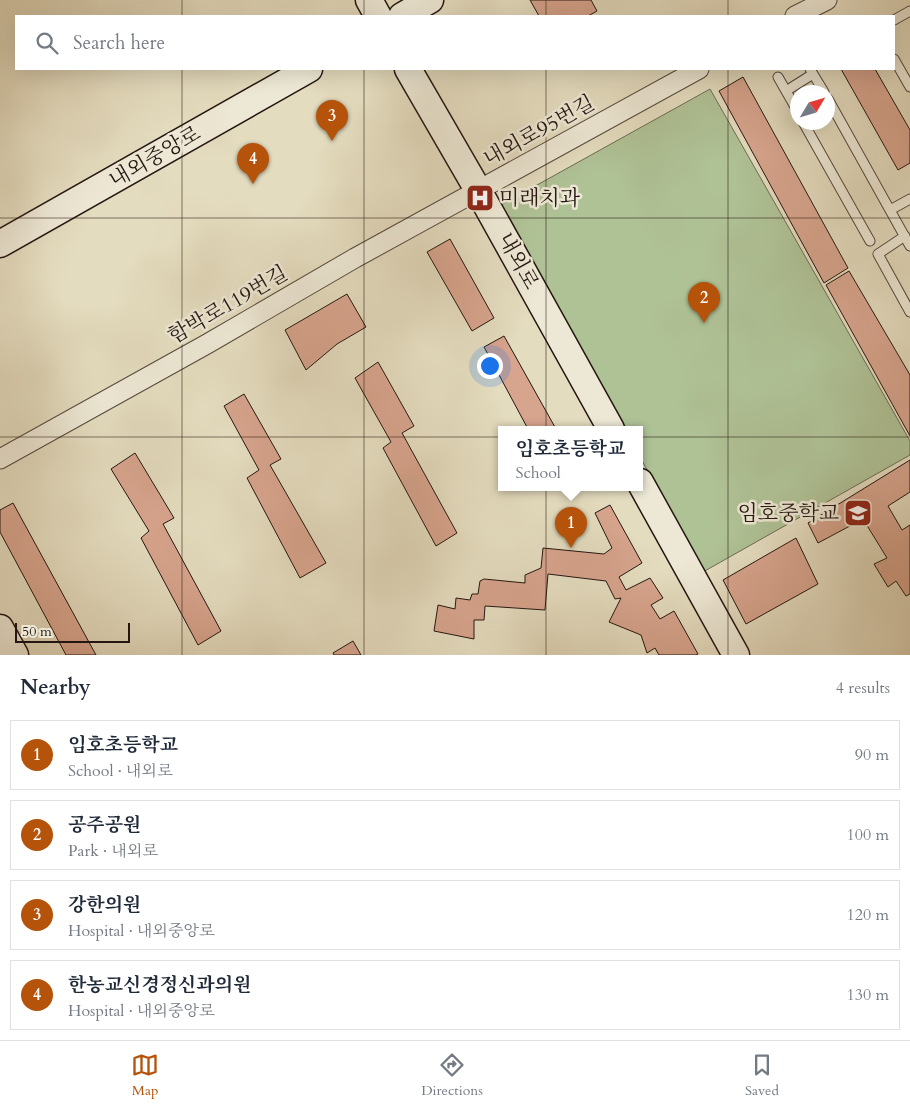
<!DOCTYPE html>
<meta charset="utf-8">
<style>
body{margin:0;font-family:Cardo,"Noto Serif KR",serif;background:#f6f6f7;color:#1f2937}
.compass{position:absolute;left:790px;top:85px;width:45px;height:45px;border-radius:50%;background:#fff;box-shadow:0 5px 20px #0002;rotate:52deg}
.scale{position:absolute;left:15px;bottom:12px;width:115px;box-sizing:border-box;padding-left:5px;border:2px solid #251611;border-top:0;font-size:14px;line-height:18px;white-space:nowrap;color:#251611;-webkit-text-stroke:4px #ede8d5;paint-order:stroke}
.you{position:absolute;left:489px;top:365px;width:18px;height:18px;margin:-12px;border:4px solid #fff;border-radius:50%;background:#1a73e8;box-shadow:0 0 0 8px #1a73e833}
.badge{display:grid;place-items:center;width:32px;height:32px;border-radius:50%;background:#b45309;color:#fff;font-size:16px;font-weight:700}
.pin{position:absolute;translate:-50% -41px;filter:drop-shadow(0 1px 2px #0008)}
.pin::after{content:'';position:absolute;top:26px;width:18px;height:15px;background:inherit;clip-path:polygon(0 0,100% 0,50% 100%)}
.popup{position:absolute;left:498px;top:426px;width:145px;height:65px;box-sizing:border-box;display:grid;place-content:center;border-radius:0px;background:#fff;filter:drop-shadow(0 1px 4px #0005);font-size:16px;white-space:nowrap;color:#747a83}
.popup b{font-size:19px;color:#1f2937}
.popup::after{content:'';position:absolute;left:50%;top:100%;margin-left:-10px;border:10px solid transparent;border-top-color:#fff}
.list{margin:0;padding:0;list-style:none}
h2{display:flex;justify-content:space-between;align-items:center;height:65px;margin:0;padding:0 20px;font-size:21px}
h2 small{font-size:16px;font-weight:400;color:#747a83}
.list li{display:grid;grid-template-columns:32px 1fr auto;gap:15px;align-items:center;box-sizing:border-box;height:70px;margin:0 10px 10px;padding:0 10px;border:1px solid #e0e1e3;border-radius:0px}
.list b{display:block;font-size:19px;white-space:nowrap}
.list p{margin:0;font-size:16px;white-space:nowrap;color:#747a83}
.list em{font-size:16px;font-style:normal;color:#747a83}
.icon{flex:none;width:28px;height:28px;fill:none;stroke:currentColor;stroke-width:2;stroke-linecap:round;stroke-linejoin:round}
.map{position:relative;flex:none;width:910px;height:655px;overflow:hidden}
.search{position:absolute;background:#fff;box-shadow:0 5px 20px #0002;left:15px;right:15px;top:15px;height:55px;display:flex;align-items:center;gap:12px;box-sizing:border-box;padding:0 18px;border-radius:0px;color:#747a83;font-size:19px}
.sheet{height:385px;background:#fff}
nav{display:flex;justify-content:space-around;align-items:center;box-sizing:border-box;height:70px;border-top:1px solid #e0e1e3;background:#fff;font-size:14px;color:#747a83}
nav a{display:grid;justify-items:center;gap:2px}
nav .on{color:#b45309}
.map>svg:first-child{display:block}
.green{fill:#afc296;stroke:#6a6c54}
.building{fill:#d7a48d;stroke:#251611}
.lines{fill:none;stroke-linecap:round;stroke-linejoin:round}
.lane-casing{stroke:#55483c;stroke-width:11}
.street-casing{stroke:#55483c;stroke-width:21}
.secondary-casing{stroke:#251611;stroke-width:29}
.lane{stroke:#ede8d5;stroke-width:9}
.street{stroke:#ede8d5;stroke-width:19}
.secondary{stroke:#ede8d5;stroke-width:26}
.grid{fill:none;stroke:#251611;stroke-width:1;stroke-opacity:0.55}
.labels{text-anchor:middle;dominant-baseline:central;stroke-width:5;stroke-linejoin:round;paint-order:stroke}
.street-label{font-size:21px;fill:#251611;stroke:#ede8d5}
.poi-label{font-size:21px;fill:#251611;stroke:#ede8d5;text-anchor:start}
</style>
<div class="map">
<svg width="910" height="655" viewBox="0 0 910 655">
<rect width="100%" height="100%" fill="#e4dcbf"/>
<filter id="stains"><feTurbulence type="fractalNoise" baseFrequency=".004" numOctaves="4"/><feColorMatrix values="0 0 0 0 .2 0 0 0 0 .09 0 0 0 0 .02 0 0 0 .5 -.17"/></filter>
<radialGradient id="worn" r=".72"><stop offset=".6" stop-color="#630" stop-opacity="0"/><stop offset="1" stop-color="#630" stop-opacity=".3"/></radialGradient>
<!-- green -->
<path class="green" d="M710,89L910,441V455L703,572L640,457V429H625L501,205Z"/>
<!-- building -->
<path class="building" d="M530,0H591L597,11L588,16H539Z
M841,69H875L910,130V163L898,170Z
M743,77L848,268L824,283L719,91Z
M450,239L494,318L472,331L427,252Z
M849,271L910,375V436L826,285Z
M347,294L366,327L337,344L306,370L285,330Z
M504,336L556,429H528L484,347Z
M378,362L414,426L402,433L457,533L436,546L383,448L391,442L355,378Z
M244,394L281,459L270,465L326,563L300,578L247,478L259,470L224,406Z
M135,453L174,518L163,524L221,631L198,645L141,538L149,531L111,469Z
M910,460V492L888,506L902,530L910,525V594L906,596L896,581L888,587L874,564L887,558L863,519L818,543L808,523Z
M13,503L96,655H66L0,532V510Z
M610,505L642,563L619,577L626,590L650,578L663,598L651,605L660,619L674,611L698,654L696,655H659L655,648L647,653L641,635L609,622L621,598L615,599L606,581L548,574L545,610L485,606L484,620H474V639L434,631L438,605L455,609L456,598L470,600L472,594H478L480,581L484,579L525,583V575L541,568L543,548L604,554L612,548L595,513Z
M796,538L818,584L746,624L723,580Z
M353,641L361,655H334L333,653Z"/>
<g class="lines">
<defs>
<path id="lane" d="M894,20L910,11
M894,59L910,87
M810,69L824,92
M778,77L798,112
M786,91L813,74
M828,99L910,246
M803,122L870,241
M890,210L910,199
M905,236L878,254L910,312"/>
<path id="street" d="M795,16L827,0
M0,459L207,344L355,258L699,69"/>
<path id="secondary" d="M369,0L378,16
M402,16L430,0
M408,69L478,190L611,429
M0,244L309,69
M640,482L736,655
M0,628L15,655"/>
</defs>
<!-- lane casing -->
<use href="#lane" class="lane-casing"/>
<!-- street casing -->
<use href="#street" class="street-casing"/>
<!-- secondary casing -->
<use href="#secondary" class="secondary-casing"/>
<!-- lane -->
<use href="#lane" class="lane"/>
<!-- street -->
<use href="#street" class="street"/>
<!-- secondary -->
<use href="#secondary" class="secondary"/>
</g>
<!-- grid -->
<path class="grid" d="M182,0V16M364,0V16M546,0V16M728,0V16M182,69V655M364,69V655M546,69V655M728,69V655M0,218H910M0,437H910"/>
<!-- icons -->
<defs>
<symbol id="hospital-square" viewBox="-11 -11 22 22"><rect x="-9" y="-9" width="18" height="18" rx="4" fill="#8f2418" stroke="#ede8d5"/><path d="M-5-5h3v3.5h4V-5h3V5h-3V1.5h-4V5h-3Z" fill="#fff"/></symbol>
<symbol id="school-square" viewBox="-11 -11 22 22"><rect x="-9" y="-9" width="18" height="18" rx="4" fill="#8f2418" stroke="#ede8d5"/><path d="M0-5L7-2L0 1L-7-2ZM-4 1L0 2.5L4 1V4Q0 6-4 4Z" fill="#fff"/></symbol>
</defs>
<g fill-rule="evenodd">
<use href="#hospital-square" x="464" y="182" width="32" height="32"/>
<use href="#school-square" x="842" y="497" width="32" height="32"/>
</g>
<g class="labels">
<!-- street labels -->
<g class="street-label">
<text transform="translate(539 131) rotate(-29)">내외로95번길</text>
<text transform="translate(155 157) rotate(-30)">내외중앙로</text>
<text transform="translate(518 261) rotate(61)">내외로</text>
<text transform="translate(228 305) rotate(-30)">함박로119번길</text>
</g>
<!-- poi labels -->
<g class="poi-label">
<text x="499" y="198">미래치과</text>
<text x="839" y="513" text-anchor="end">임호중학교</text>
</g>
</g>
<rect width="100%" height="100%" filter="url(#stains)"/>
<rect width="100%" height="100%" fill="url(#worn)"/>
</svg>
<svg class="compass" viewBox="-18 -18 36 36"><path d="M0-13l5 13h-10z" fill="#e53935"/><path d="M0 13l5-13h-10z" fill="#747a83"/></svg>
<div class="scale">50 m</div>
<div class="you"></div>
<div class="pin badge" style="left:571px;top:548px">1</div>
<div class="popup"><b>임호초등학교</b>School</div>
<div class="pin badge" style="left:704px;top:323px">2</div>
<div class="pin badge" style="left:332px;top:141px">3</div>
<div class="pin badge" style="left:253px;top:184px">4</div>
<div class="search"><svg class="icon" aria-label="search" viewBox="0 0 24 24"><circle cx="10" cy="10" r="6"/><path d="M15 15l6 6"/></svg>Search here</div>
</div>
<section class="sheet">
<h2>Nearby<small>4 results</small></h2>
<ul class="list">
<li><span class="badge">1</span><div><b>임호초등학교</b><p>School · 내외로</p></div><em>90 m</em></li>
<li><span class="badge">2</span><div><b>공주공원</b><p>Park · 내외로</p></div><em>100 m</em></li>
<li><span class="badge">3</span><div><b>강한의원</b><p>Hospital · 내외중앙로</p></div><em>120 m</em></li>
<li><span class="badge">4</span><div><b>한농교신경정신과의원</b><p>Hospital · 내외중앙로</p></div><em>130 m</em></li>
</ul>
</section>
<nav>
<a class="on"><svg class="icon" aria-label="map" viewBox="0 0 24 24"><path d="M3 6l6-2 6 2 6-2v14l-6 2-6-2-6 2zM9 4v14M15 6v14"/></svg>Map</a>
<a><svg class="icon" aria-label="directions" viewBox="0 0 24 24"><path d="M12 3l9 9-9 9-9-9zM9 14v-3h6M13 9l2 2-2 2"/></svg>Directions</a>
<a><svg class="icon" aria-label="saved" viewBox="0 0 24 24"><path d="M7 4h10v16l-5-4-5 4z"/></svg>Saved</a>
</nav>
